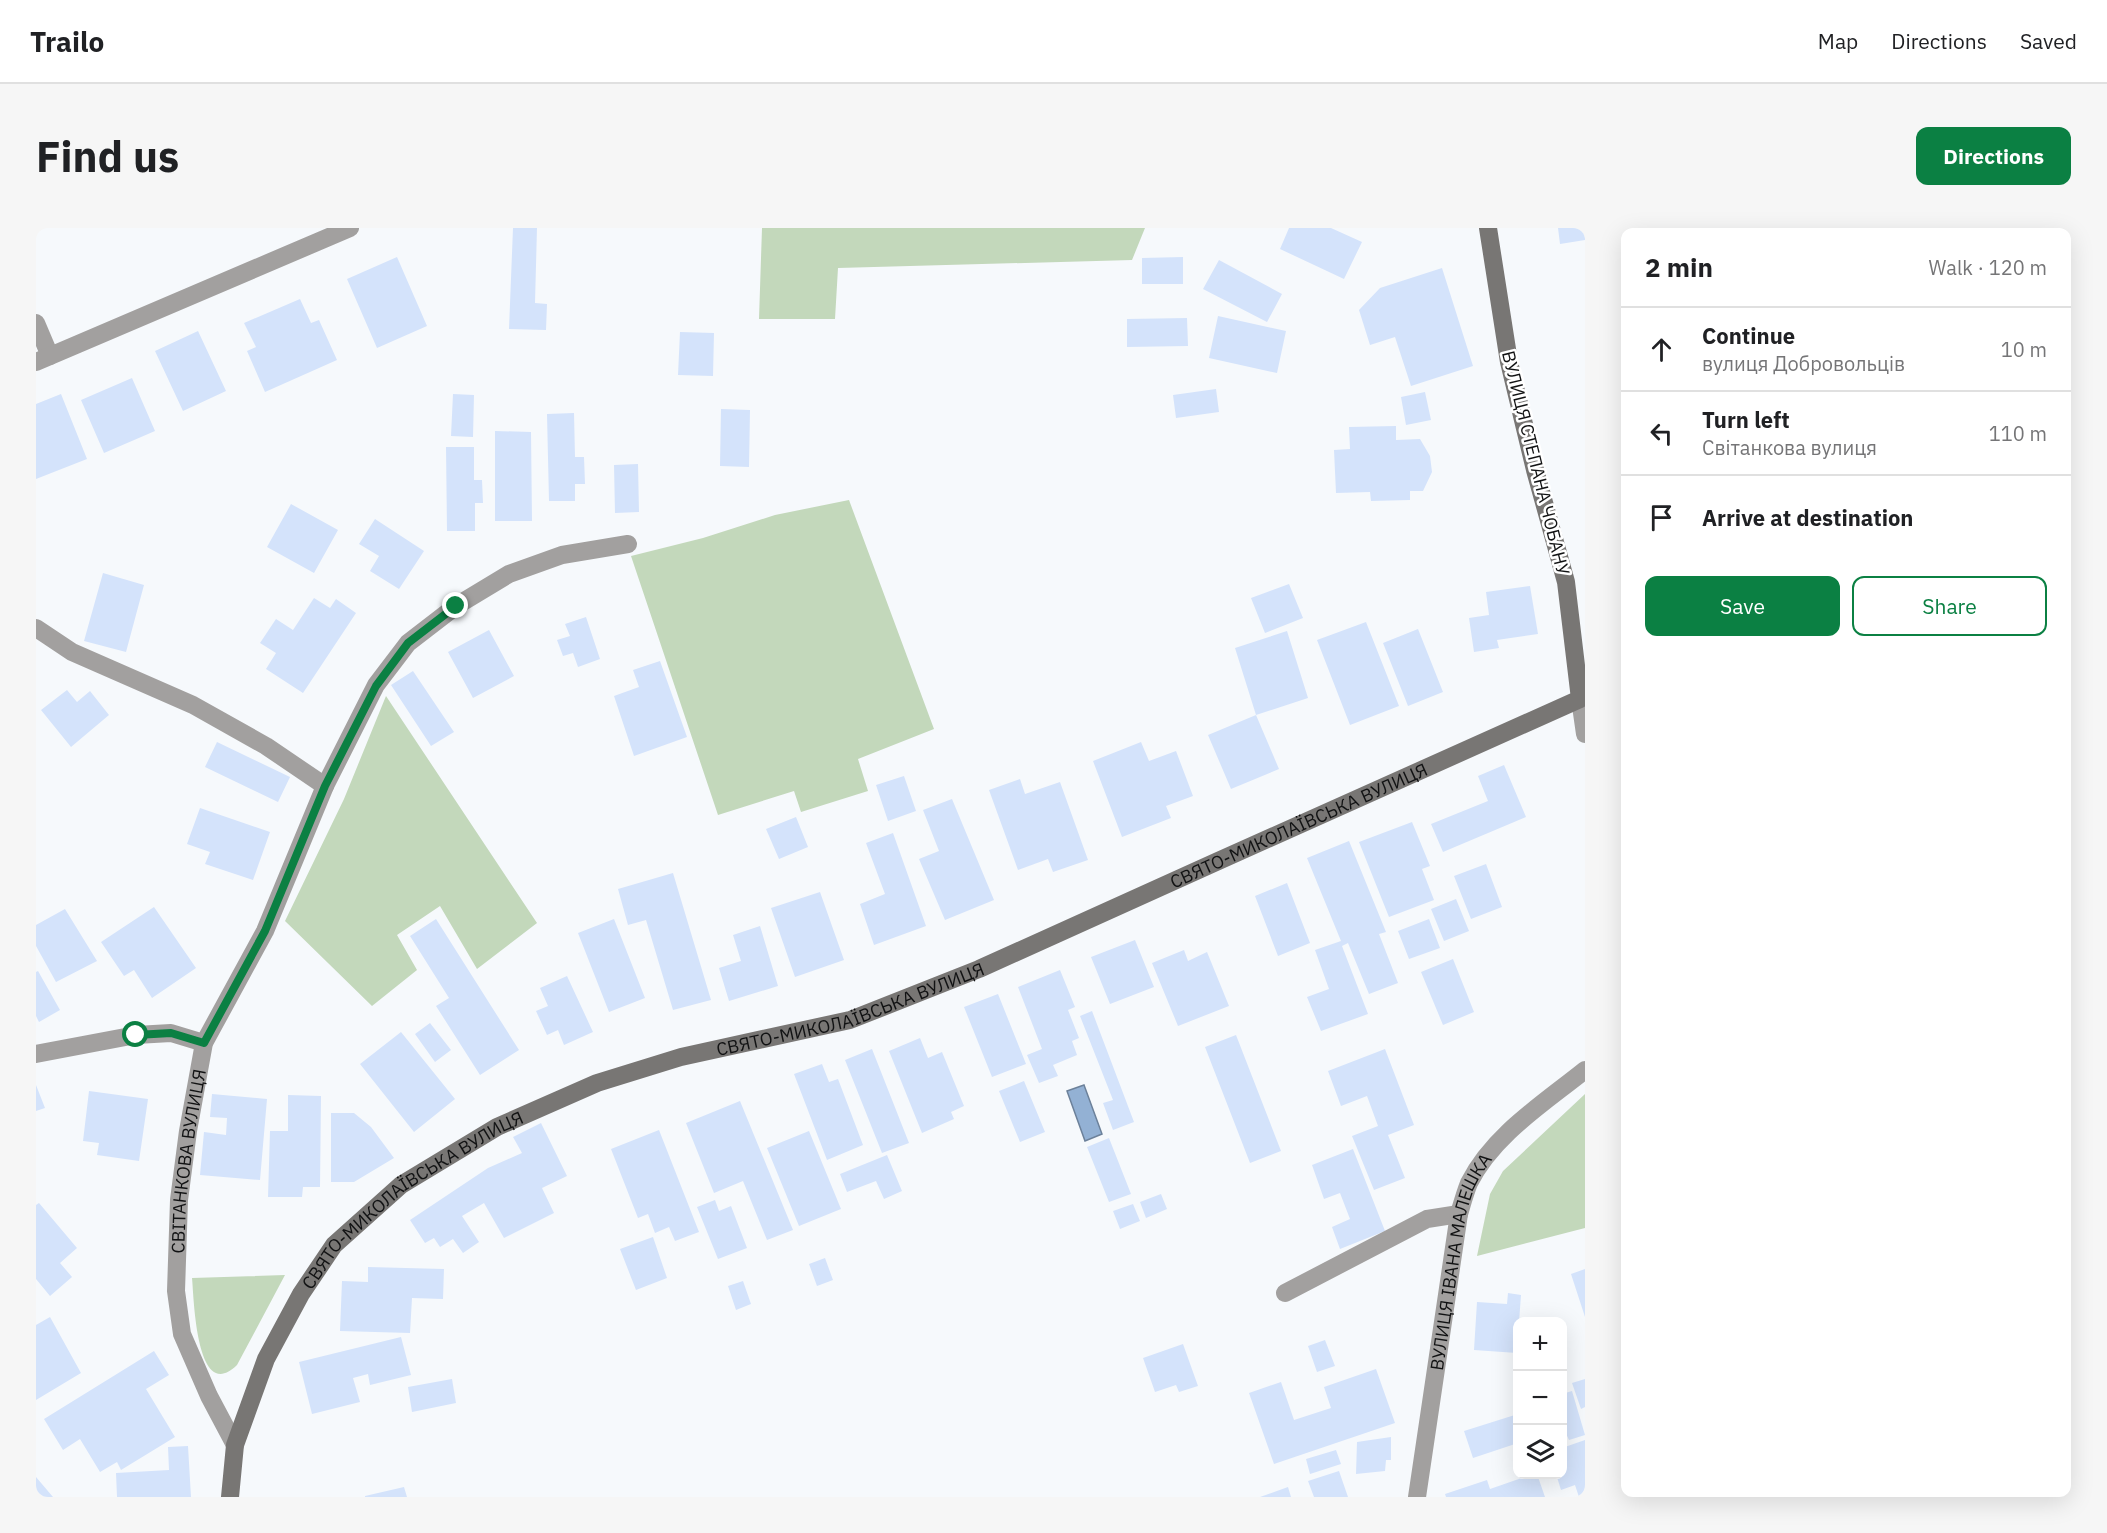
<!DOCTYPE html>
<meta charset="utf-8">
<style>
body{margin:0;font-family:"IBM Plex Sans",sans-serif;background:#f6f6f6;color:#202124}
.controls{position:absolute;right:18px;bottom:18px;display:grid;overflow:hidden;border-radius:12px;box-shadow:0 6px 24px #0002}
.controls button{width:54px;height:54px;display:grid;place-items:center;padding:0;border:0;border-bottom:2px solid #e0e0e0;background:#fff;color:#202124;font:30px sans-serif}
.stop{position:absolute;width:18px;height:18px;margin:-14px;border:4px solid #0b8043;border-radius:50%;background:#fff}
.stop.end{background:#0b8043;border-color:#fff;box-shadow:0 2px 6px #0008}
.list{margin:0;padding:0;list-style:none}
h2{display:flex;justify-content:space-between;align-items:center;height:78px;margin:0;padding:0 24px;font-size:26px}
h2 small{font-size:20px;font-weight:400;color:#757577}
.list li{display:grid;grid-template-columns:39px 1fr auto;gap:18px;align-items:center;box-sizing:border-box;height:84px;padding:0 24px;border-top:2px solid #e0e0e0}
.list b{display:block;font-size:22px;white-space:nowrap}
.list p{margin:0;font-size:20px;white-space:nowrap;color:#757577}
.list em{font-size:20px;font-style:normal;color:#757577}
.actions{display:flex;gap:12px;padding:18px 24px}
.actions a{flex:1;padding:14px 0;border:2px solid #0b8043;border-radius:12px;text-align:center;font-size:21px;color:#0b8043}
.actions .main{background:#0b8043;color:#fff}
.icon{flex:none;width:33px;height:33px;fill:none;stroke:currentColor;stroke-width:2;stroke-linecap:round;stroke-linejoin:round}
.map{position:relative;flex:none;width:1549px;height:1269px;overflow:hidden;border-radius:12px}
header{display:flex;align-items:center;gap:36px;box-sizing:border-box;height:84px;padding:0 30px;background:#fff;border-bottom:2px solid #e0e0e0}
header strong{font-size:28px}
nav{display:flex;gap:33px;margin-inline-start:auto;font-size:21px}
.intro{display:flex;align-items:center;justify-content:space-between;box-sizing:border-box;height:144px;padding:0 36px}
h1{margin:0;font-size:42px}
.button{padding:15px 27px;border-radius:12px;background:#0b8043;color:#fff;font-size:21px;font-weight:700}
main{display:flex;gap:36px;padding:0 36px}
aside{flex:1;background:#fff;border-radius:12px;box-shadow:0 6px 24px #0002}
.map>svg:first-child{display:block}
.green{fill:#c3d8bb}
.water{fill:#93b1d4;stroke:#6c819a;stroke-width:1.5}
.building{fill:#d4e3fb}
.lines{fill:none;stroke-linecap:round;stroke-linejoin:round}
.street{stroke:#a2a09f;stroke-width:18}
.secondary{stroke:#787674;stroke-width:18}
.route{stroke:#0b8043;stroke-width:8}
.labels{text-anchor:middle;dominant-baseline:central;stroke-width:5;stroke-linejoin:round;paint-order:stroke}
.street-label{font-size:18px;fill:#111213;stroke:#fff}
</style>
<header>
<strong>Trailo</strong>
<nav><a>Map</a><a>Directions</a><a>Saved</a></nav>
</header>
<div class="intro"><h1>Find us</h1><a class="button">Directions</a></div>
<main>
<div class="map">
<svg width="1549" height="1269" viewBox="0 0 1549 1269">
<rect width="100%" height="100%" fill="#f6f9fc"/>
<!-- green -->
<path class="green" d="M726,0H1109L1096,32L802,40L799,91H723Z
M813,272L898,501L822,531L832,563L765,584L758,563L682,587L595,328L667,310L739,287Z
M350,468L501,695L441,741L404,678L361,707L381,742L336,778L249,693L308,571Z
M1549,866V1000L1441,1028L1454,966L1467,943Z
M249,1047L201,1137C160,1177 158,1070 156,1050Z"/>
<!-- water -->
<path class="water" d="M1048,857L1066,906L1049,913L1031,863Z"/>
<!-- building -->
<path class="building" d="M477,0H501L499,75L511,76L510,102L473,101Z
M1253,0H1295L1326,14L1308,51L1244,21Z
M1522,0H1549V12L1524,16Z
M361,29L391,98L341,120L311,51Z
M1147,29V56H1106V30Z
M1183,32L1246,66L1231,94L1167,61Z
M1406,40L1437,138L1375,158L1359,109L1334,117L1323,82L1344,60Z
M264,71L275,95L283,92L301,132L229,164L211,123L220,119L208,95Z
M1182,88L1250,103L1241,145L1173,130Z
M1151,90L1152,118L1091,119V91Z
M162,103L190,163L147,183L119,123Z
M644,104L678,105L677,148L642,147Z
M96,150L119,203L68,225L45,172Z
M1180,161L1183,184L1140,190L1137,167Z
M1389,164L1395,192L1370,197L1365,169Z
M25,166L51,231L0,251V176Z
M417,166L438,167L437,209L415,208Z
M685,181L714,182L713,239L684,238Z
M538,185L539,229H548L549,256H539V273H513L511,186Z
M1360,198V212L1384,211L1394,228L1396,244L1387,263H1374V272L1335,273L1334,264L1300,265L1298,222L1314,221L1313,199Z
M459,203L495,204L496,293H459Z
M410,219H438V252H446L447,275H439V303H411Z
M602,236L603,284L579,285L578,237Z
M255,276L302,302L278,345L231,319Z
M339,291L388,323L363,361L334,343L343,328L323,316Z
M67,345L108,357L90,424L48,413Z
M1253,356L1267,390L1229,405L1215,370Z
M1494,358L1502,406L1461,412L1463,420L1438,424L1433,390L1453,387L1450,364Z
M278,370L294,380L300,371L320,385L267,465L230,441L240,425L224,415L240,391L257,402Z
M550,389L564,431L542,439L537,425L527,428L521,412L534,408L529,396Z
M1330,394L1363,478L1314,497L1281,412Z
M1382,401L1407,464L1372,478L1347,415Z
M453,402L478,448L437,470L412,424Z
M1251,403L1272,470L1220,487L1199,420Z
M624,433L651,509L598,528L578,468L603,459L597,442Z
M377,443L418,504L395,518L355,457Z
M31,462L41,474L54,463L73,487L35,519L5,482Z
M1220,487L1243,541L1195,561L1172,507Z
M181,514L254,549L242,574L169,539Z
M1105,514L1113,533L1140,523L1157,568L1130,578L1135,590L1086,609L1057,533Z
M1468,537L1490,589L1407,624L1395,596L1452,573L1442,548Z
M868,548L880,583L852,593L840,557Z
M984,551L989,566L1024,554L1052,632L1017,644L1012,631L982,642L953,562Z
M916,571L958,672L909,692L883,631L903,623L887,582Z
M164,580L234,604L217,652L169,636L174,624L151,616Z
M760,589L772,619L743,631L730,601Z
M1376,594L1394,638L1386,641L1398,672L1353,689L1323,614Z
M857,605L890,698L838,717L824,676L849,666L830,615Z
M1313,613L1350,704L1343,706L1362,755L1333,766L1312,715L1306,718L1332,786L1285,803L1271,769L1293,761L1279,722L1305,713L1271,630Z
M1450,636L1466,679L1435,691L1418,648Z
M637,645L675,772L637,782L610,692L592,697L582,661Z
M1251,655L1274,715L1242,728L1219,668Z
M784,664L808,732L759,749L735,680Z
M1420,671L1433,703L1408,713L1395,681Z
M118,679L160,740L116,770L98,742L88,748L65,714Z
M29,681L61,733L20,754L0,718V697Z
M400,691L483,822L444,847L400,778L413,770L374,708Z
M578,691L609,770L573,784L542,705Z
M1393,691L1404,720L1373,731L1362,703Z
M724,698L742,758L693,773L683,740L705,733L697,707Z
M1099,712L1118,759L1074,776L1055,729Z
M1148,722L1152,733L1171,724L1193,778L1142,798L1116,735Z
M1417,731L1438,784L1407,797L1385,744Z
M1024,742L1039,779L1032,782L1043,810L1036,813L1041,827L1017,837L1022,848L1003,855L991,827L1006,821L982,759Z
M2,743L24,782L3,794L0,788V744Z
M531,748L557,804L528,817L522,802L511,807L500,783L512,778L504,760Z
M962,766L990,836L956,849L928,779Z
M1056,783L1098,894L1077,902L1067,875L1077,872L1044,788Z
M394,795L415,822L399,834L379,806Z
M365,804L419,871L378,904L324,836Z
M1200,807L1245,923L1214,935L1169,819Z
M884,810L892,830L906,824L928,878L915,884L918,891L886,905L853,823Z
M836,821L873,915L846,925L809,832Z
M1349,821L1378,897L1352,907L1369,950L1338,962L1316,908L1342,898L1331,868L1305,878L1292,843Z
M786,836L793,854L802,851L827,917L791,932L758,846Z
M988,853L1009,904L984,914L963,863Z
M0,857L9,880L0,883Z
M53,863L112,871L103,933L61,927L63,915L47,913Z
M176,866L231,871L224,952L164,947L168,904L190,907L191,890L174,889Z
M252,867L285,868L284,959H267L266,969H232L234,903H252Z
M704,873L757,1002L731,1012L707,953L678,965L650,895Z
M295,885H318L335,899L358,930L318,954H295Z
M505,895L531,948L506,960L518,985L468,1010L448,975L426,988L443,1014L427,1025L417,1011L404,1019L398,1010L389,1015L374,992L452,940L486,925L477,909Z
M623,902L663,1004L639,1013L633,999L619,1005L612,986L602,990L575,921Z
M773,903L805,981L763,998L731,920Z
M1073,910L1095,966L1073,974L1051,919Z
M1317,921L1349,1003L1304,1021L1296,999L1314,991L1304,965L1288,971L1276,937Z
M851,927L866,963L848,971L840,953L811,964L804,946Z
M1125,966L1131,981L1110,990L1104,974Z
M679,972L683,983L695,978L711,1020L682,1031L661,979Z
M3,975L41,1020L24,1035L36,1049L14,1068L0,1051V977Z
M1097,976L1104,993L1084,1001L1077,983Z
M617,1009L631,1050L600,1062L584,1021Z
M789,1030L797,1052L781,1058L773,1036Z
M332,1039L408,1041L407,1071L376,1070L374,1105L304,1103L306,1053L332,1054Z
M1549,1041V1089L1535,1046Z
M707,1053L715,1076L700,1082L692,1058Z
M1472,1065L1485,1067L1483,1094H1482L1481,1125L1438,1122L1441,1074L1471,1076Z
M14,1089L45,1145L0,1172V1097Z
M365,1109L375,1147L334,1157L332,1146L317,1150L324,1174L276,1186L263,1134Z
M1289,1112L1299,1138L1281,1144L1272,1118Z
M1147,1116L1162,1158L1143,1164L1140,1157L1119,1164L1107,1130Z
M118,1123L133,1147L110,1161L139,1209L85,1242L81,1234L64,1244L44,1211L27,1222L8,1191Z
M1340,1141L1359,1195L1238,1236L1213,1165L1245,1154L1258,1192L1295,1180L1288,1159Z
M416,1151L420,1175L376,1184L372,1159Z
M1549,1151V1179L1545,1181L1536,1155Z
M1536,1163L1549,1207L1533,1212L1526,1197V1166Z
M1482,1186V1215L1437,1230L1428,1203Z
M1355,1209V1232H1350L1349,1243L1320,1246L1321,1214Z
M1549,1212V1269H1543L1539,1257L1525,1262L1520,1246H1526V1220Z
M152,1218L155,1269H81L80,1245L133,1242L132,1219Z
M1300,1222L1305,1236L1274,1246L1270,1231Z
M1303,1243L1312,1269H1278L1272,1253Z
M1497,1246H1501L1509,1269H1410L1409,1266L1451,1252L1454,1261Z
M0,1249L17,1269H0Z
M368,1259L371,1269H329V1268Z
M1252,1259L1255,1269H1224Z"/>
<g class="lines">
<!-- street -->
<g class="street">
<path d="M0,95L14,128"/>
<path d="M0,134L314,0"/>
<path d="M0,400L36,424L157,477L230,518L289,558"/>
<path d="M1549,469L1544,471L1549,506"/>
<path d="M0,826L100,807L135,805L168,815"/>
<path d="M1249,1065L1391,991L1423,986"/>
<path id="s1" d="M199,1217L173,1168L146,1106L140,1063L143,972L152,903L168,815L229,703L289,558L340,457L372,415L420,378L473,346L526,327L592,316"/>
<path id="s2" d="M1381,1269L1423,986C1426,976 1429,965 1433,955C1457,907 1508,875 1549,842"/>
</g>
<!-- secondary -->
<path class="secondary" id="s3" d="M194,1269L199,1217L230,1131L265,1066L298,1017L365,957L461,899L561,855L645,829L814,792L943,741L1180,634L1544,471L1530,354L1499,242L1473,134L1452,0"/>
</g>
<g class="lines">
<!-- route -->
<path class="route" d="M100,807L135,805L168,815L229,703L289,558L340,458L372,415L420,378"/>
</g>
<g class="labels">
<!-- street labels -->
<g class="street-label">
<text transform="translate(1500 235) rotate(76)">ВУЛИЦЯ СТЕПАНА ЧОБАНУ</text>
<text stroke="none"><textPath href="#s3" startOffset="1338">СВЯТО-МИКОЛАЇВСЬКА ВУЛИЦЯ</textPath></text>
<text stroke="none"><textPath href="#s3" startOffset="852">СВЯТО-МИКОЛАЇВСЬКА ВУЛИЦЯ</textPath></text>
<text stroke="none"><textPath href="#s1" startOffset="297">СВІТАНКОВА ВУЛИЦЯ</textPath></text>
<text stroke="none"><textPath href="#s3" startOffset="366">СВЯТО-МИКОЛАЇВСЬКА ВУЛИЦЯ</textPath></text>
<text stroke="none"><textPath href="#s2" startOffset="240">ВУЛИЦЯ ІВАНА МАЛЕШКА</textPath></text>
</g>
</g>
</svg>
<div class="controls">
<button>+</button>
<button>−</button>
<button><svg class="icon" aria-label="layers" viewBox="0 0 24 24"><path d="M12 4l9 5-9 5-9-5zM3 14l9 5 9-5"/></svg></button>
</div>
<div class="stop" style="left:100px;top:807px"></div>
<div class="stop end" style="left:420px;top:378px"></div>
</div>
<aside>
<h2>2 min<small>Walk · 120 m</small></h2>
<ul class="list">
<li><svg class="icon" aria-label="ahead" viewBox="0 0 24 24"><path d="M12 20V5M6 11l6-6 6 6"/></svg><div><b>Continue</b><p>вулиця Добровольців</p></div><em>10 m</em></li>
<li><svg class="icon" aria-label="left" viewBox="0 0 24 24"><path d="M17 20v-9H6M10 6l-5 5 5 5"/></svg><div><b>Turn left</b><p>Світанкова вулиця</p></div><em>110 m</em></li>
<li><svg class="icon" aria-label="arrive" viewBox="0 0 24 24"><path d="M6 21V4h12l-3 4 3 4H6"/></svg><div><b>Arrive at destination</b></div></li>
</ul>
<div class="actions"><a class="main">Save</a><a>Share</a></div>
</aside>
</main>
